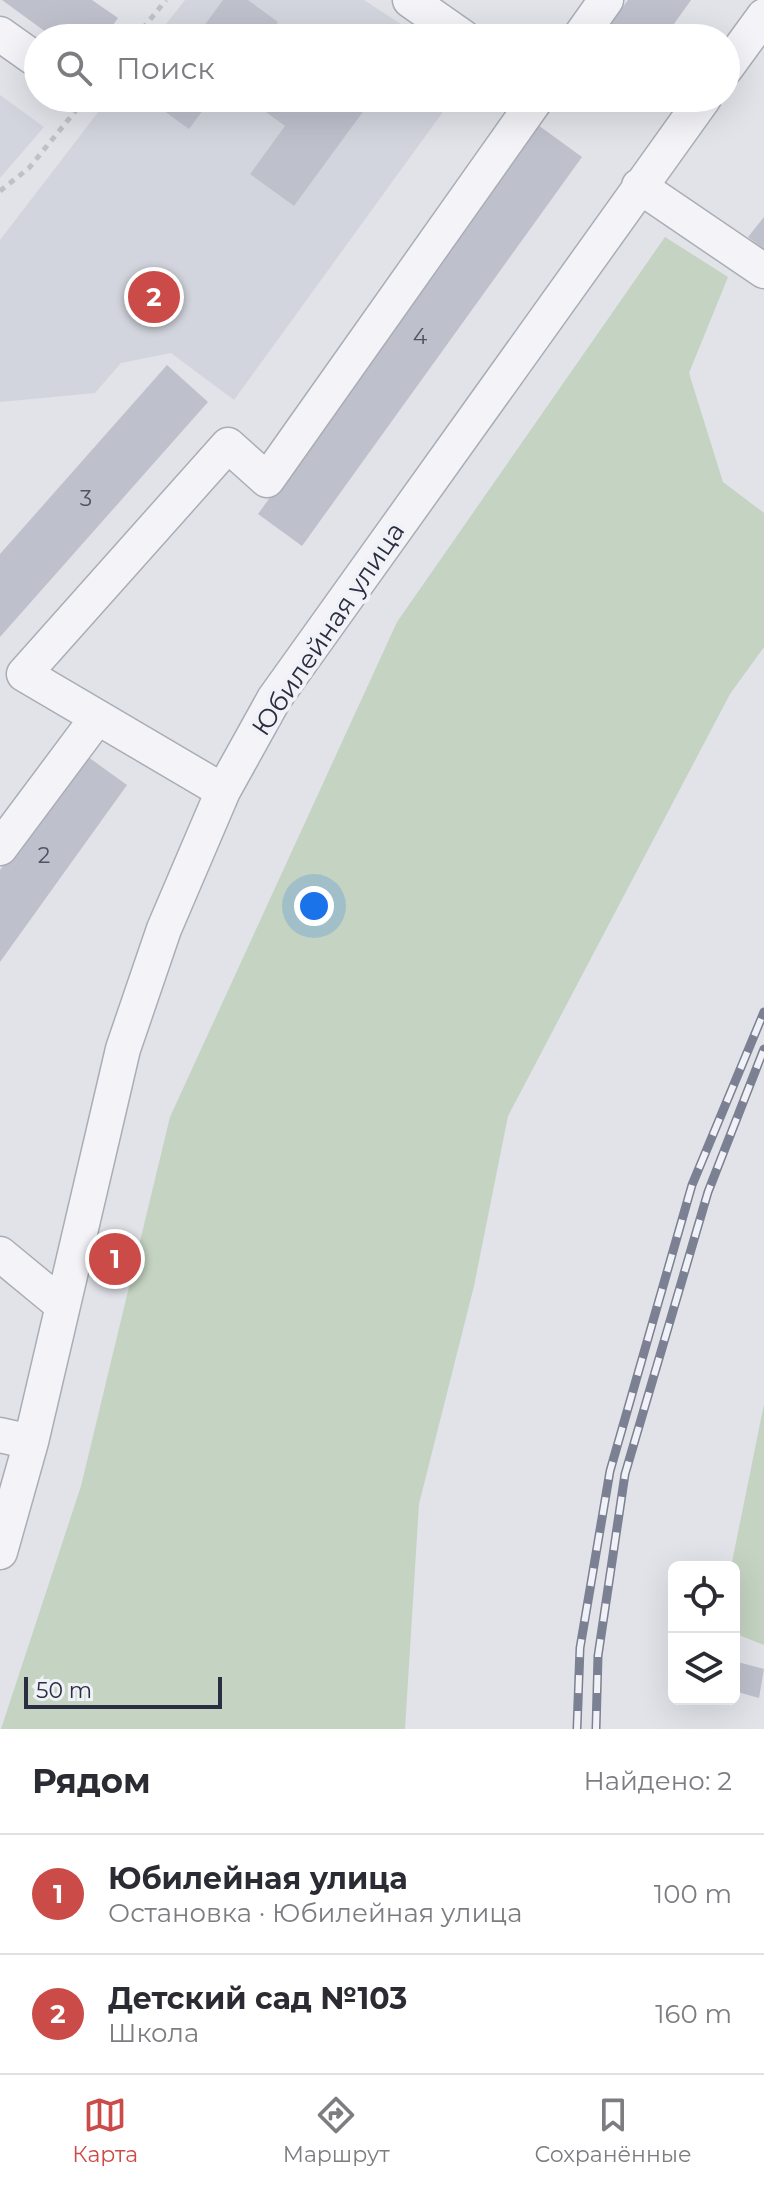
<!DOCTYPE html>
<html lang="ru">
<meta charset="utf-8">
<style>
body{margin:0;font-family:Montserrat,sans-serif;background:#f2f2f3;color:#2b2b33}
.controls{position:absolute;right:24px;bottom:24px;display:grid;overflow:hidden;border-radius:12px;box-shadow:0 8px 32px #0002}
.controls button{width:72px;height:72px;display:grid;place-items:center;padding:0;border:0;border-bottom:2px solid #e1e1e2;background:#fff;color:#2b2b33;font:40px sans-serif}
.scale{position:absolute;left:24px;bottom:20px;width:198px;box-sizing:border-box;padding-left:8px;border:4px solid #2a2e40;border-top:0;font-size:22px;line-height:28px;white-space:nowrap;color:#2a2e40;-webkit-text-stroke:6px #f0f2f7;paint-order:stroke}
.you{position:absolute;left:314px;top:906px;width:28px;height:28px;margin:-20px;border:6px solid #fff;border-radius:50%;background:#1a73e8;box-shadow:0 0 0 12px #1a73e833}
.badge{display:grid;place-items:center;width:52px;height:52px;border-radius:50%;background:#cb4b49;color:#fff;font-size:26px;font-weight:700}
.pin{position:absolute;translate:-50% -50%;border:4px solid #fff;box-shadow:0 2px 8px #0006}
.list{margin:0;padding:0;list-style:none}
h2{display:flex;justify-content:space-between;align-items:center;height:104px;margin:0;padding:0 32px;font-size:34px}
h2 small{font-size:26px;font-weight:400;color:#7c7c81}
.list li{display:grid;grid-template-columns:52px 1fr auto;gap:24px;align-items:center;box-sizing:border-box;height:120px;padding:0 32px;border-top:2px solid #e1e1e2}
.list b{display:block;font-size:30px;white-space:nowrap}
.list p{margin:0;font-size:26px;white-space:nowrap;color:#7c7c81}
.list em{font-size:26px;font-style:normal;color:#7c7c81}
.icon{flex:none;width:44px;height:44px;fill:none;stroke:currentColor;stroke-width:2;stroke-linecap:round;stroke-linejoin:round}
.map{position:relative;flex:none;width:764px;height:1729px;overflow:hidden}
.search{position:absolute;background:#fff;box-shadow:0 8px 32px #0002;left:24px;right:24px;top:24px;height:88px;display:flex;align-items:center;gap:20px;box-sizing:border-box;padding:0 28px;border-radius:44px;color:#7c7c81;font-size:30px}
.sheet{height:344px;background:#fff}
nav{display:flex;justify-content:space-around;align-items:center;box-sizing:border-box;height:112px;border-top:2px solid #e1e1e2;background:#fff;font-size:22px;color:#7c7c81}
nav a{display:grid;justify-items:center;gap:4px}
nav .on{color:#cb4b49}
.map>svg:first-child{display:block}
.built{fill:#d3d5de}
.green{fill:#c4d3c2}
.building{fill:#bec1cc}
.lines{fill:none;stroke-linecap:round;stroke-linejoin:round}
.minor-casing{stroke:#aaadb6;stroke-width:37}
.path{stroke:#bfc1c8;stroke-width:5;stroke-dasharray:6 6;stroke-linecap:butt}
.minor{stroke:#f4f4f8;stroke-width:34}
.rail-casing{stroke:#7b8092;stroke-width:9}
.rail{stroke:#f0f2f7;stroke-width:6;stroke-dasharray:18;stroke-linecap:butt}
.labels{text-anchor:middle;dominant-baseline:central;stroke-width:8;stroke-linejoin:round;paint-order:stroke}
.number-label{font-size:22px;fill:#4f5363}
.street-label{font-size:26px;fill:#2a2e40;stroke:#f0f2f7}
</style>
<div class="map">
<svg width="764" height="1729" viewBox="0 0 764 1729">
<rect width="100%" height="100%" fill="#e1e3e9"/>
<!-- built -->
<path class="built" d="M185,0H364L422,38H155Z
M0,95L44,127L0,178Z
M109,98H453L234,400L171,353L121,363L95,393L0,402V240Z"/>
<!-- green -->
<path class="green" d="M665,237L728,277L689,373L723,482L764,513V647L730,694L508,1116L474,1286L419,1504L405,1729H1L81,1486L170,1117L397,622Z
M764,1404V1645L734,1633L731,1567Z"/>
<!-- building -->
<path class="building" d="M2,0H92L118,18L104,38H54Z
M223,0H248L278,22L266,38H195Z
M628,0H691L664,38H600Z
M151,98H212L189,129L149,100Z
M247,98L303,99L373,98L294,206L250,174L285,126Z
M601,98H621L614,107Z
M538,125L582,157L302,546L258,514Z
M764,217V250L748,237Z
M167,365L208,402L0,637V554Z
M84,754L127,785L0,962V870Z
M734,1661L764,1669L759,1698L734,1691Z"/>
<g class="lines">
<defs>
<path id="minor" d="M410,0L464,38
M0,34L38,61
M579,38L606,0
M726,68L764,16
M639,186L764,271
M223,791L24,674L228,445L267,480L537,98
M0,848L97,718
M0,1254L62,1305
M0,1435L31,1442
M0,1552L31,1442L123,1049L164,929L223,791L274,699L704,98"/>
</defs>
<!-- minor casing -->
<use href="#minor" class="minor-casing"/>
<!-- path -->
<path class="path" d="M135,38L166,0
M0,191L29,168L86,98"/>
<!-- minor -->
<use href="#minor" class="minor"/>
<defs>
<path id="rail" d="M577,1729L580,1648L610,1471L692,1185L764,1012
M596,1729L598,1656L625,1474L708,1192L764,1049"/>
</defs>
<!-- rail casing -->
<use href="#rail" class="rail-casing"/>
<!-- rail -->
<use href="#rail" class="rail"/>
</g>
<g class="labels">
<!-- number labels -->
<g class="number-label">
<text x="420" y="336">4</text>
<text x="86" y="498">3</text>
<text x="44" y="855">2</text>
</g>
<!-- street labels -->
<g class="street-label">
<text transform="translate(328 629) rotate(-56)">Юбилейная улица</text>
</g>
</g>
</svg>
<div class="controls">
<button><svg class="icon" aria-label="locate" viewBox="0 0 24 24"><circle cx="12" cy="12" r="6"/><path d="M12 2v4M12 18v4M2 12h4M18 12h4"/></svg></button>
<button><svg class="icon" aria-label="layers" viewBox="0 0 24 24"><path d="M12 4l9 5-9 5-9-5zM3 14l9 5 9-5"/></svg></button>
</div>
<div class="scale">50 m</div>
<div class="you"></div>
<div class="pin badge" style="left:115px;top:1259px">1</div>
<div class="pin badge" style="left:154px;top:297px">2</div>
<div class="search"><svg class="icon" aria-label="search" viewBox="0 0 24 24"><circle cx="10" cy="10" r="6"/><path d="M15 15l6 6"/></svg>Поиск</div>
</div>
<section class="sheet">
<h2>Рядом<small>Найдено: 2</small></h2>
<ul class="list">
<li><span class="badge">1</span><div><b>Юбилейная улица</b><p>Остановка · Юбилейная улица</p></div><em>100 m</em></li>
<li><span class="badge">2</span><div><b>Детский сад №103</b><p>Школа</p></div><em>160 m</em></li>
</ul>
</section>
<nav>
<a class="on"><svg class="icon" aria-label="map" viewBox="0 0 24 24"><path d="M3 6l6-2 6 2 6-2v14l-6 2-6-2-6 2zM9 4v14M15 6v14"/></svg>Карта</a>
<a><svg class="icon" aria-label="directions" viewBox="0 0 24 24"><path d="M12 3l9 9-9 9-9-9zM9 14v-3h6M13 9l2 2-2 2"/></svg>Маршрут</a>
<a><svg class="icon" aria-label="saved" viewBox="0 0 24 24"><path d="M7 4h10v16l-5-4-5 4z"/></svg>Сохранённые</a>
</nav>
